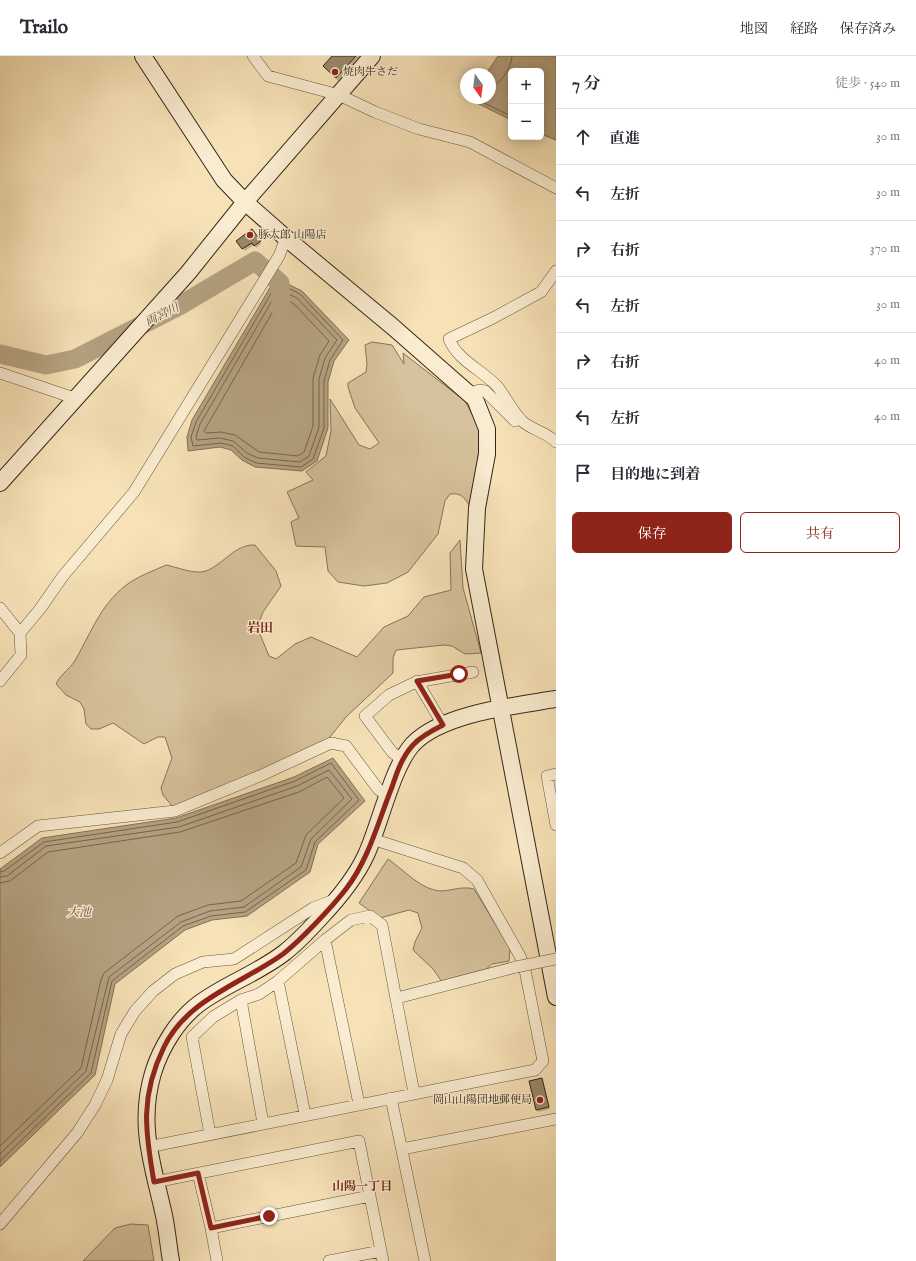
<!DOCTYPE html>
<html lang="ja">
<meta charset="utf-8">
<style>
body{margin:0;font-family:"IM FELL English","Noto Serif JP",serif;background:#f7f7f7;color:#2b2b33}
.controls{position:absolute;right:12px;top:12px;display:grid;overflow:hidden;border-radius:6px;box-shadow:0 2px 10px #0003}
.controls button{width:36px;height:36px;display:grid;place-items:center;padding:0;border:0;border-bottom:1px solid #e1e1e2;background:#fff;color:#2b2b33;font:20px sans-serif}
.compass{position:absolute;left:460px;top:12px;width:36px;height:36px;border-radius:50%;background:#fff;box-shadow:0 2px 10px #0003;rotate:166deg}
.stop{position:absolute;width:12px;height:12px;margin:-9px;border:3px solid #8f2418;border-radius:50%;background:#fff}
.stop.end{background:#8f2418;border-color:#fff;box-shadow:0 1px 4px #0008}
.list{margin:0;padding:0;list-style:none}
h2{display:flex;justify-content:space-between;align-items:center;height:52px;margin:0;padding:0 16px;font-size:17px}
h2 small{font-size:13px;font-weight:400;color:#7c7c81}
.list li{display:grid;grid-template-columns:26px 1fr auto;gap:12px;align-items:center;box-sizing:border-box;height:56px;padding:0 16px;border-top:1px solid #e1e1e2}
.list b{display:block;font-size:15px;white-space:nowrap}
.list em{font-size:13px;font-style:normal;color:#7c7c81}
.actions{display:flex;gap:8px;padding:12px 16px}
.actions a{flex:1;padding:9px 0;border:1px solid #8f2418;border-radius:6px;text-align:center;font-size:14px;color:#8f2418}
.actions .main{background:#8f2418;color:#fff}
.icon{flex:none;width:22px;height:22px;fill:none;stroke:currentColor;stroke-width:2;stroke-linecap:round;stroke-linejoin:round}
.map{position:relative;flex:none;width:556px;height:1205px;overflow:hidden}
header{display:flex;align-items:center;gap:24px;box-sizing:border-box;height:56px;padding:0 20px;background:#fff;border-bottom:1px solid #e1e1e2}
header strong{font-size:19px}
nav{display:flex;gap:22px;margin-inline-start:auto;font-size:14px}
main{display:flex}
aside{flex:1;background:#fff}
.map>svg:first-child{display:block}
.green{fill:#d6c29c;stroke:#86745a}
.water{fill:#b5a281;stroke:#827057}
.shadow{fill:#0003}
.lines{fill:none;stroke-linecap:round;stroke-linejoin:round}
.shore{stroke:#75644c;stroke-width:1}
.river{stroke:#b5a281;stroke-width:19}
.building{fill:#9a886b;stroke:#352618}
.street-casing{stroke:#665540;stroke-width:12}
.secondary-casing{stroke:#352618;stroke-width:18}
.street{stroke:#faecd0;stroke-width:11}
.secondary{stroke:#faecd0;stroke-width:16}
.street-bridge-casing{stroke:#665540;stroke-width:12;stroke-linecap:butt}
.street-bridge{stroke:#faecd0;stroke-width:11}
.route{stroke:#8f2418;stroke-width:5}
.poi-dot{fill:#8f2418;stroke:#faecd0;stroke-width:1.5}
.labels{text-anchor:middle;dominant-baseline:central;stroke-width:3;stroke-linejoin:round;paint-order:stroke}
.poi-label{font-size:11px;fill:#352618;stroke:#faecd0;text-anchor:start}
.water-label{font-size:12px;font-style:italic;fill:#62513d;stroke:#faecd0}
.neighbourhood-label{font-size:12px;font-weight:bold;fill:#7a1f14;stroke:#faecd0}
.quarter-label{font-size:13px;font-weight:bold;fill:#7a1f14;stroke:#faecd0}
</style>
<header>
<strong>Trailo</strong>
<nav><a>地図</a><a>経路</a><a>保存済み</a></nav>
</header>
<main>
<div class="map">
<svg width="556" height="1205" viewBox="0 0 556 1205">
<rect width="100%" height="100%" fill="#f7e2b7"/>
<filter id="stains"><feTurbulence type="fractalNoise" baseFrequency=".005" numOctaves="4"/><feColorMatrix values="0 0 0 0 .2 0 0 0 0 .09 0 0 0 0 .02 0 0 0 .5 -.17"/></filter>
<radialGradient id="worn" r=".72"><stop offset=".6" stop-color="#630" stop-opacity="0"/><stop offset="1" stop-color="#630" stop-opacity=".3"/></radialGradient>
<!-- green -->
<path class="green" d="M372,286L392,289L404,308L403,297L465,345L481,375L472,454C466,444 463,436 450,438L445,445L438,478L408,516L387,527L364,530L338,526L328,515L325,491L296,490L291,466L299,462L287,436L313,424L306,416L326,400L331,375L330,343L359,389L370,393L379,387L355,352L348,331V327L366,316L367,308L365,289Z
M460,484L463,532L481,597L465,598L452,590L444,589L396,594L393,602V617L346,661L326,686L173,751L163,739L161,732L172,702L165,681H158L144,688L113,667L99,673H91L86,668L84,653L80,646L66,639L56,628C61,617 72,612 77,601C91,576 101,549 125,530C136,521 153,515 166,509C177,511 195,519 206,515C224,508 235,488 255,489L276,515L281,530L263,556L257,571L269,600L276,603L295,588L311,581L357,601L384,571L408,560L424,541L451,534L450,497Z
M388,803C404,814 422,835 442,835C454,834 463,830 474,833L510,892L509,905L492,908L484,915L442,926L433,913L413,894L415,886L422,872L418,857L409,854L380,862L359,847Z
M131,1168L148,1169L154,1205H83L115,1172Z"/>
<!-- water -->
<path class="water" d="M498,0H556V84L541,78V15H511V64L469,43L490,42V18H486Z
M284,226L302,235L349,284L334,305L328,326V372L317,405L302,415L255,411L242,404L231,394L220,391L188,395L187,381L192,364L271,230Z
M333,702L365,745L318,788L310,816L247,860L212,864L185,874L115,928L95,1019L0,1111V813L42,782L176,762L294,721Z"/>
<!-- shadow -->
<path class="shadow" d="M333,0H363L339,26L324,10Z
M260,185L261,188L256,192L254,189L245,195L239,188Z
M542,1023L550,1053L538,1056L537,1053Z"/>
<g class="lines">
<!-- shore -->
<path class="shore" d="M490,32C501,28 512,11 512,0
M474,42L511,60
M284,230L300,238L343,284L330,304L324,325V372L313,403L301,411L256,407L244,401L233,390L221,387L193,390L191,381L196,366L273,234Z
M284,236L297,242L337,284L325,302L319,323V371L309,400L300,406L258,402L247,397L233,385L220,382L197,384L196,381L200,368L276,238Z
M283,242L294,248L329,285L320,299L313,322V370L304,396L298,400L259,396L235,379L221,376L206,377L204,375L280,243Z
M0,816L4,815L44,786L177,766L295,725L331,707L359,744L315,786L306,814L245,856L211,860L183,870L112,925L91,1017L0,1105
M0,821L7,820L46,790L179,771L297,730L329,714L352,743L311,783L301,811L244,851L210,855L181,866L109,921L86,1015L0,1098
M0,827L10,825L48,796L180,776L299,736L327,721L344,742L306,779L296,807L241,845L208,849L178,860L104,917L101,924L81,1012L0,1090"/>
<!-- river -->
<path class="river" d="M0,298L46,309L75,303L179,250L255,205L280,227L281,253"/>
</g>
<!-- building -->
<path class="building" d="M332,0H356L336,22L323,10Z
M252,173L261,185L254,190L252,187L242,193L236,185Z
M542,1022L549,1051L536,1054L529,1025Z"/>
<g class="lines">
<defs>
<path id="street" d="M253,0L268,20L339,39L375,56L419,73L470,86L556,132
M556,215L541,236L493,262L449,283C458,305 481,313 497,330C506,341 512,355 522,365C532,374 546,376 556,386
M0,317L77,343
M469,338L479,334L485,335L515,365
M0,552L20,577
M0,625L21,599L20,577L40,553L63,520L134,436L279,200L286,182
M417,625L443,669
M402,704L392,696L365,660L389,639L416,626L473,616
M556,718L547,720L556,769
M0,797L38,770L175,755L262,719L331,687L346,690L378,733L388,740
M325,884L359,1048
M278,925L305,1058
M397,942L516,911
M241,944L263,1067
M391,1042L425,1205
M210,1078L192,981L213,961L241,944L259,938L278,925L325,884L351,864L370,860L382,869L414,1037
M148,1091L535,1014L543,1005L525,914L520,900L477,824L463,812L372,783
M402,1093L556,1063
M198,1117L211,1172L217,1205
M155,1126L359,1085L383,1205
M0,1168L77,1077L95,1049L107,1024L121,978L135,955L153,935L175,918L203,906L234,903L313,852L334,844
M211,1172L370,1140
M329,1205L381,1195"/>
<path id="secondary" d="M143,0L224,124L245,146L286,182L393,271L475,343L487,373V398L477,452L474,513L556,941
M0,427L188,217L245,146L372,0
M171,1205C168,1188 167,1171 163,1155C152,1106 138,1068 153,1017C161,991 178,963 200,947C226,928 258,917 284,897C297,887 309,874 320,862C338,843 355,823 366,799C380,769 392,711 413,688C443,657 514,650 556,643"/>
</defs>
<!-- street casing -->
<use href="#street" class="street-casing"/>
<!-- secondary casing -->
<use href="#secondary" class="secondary-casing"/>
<!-- street -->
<use href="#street" class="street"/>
<!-- secondary -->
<use href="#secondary" class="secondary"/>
<defs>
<path id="street-bridge" d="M516,911L556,903"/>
</defs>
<!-- street-bridge casing -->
<use href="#street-bridge" class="street-bridge-casing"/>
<!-- street-bridge -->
<use href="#street-bridge" class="street-bridge"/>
</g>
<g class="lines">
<!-- route -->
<path class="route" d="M269,1160L211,1172L198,1117L154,1126C145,1075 140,1040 164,991C187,943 243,927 283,898C301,884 332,851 346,833C369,803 378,766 392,731C397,716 402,701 413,689C421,680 433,674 443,669L417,625L459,618"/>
</g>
<!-- markers -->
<g class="poi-dot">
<circle cx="335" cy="16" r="4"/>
<circle cx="250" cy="179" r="4"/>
<circle cx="540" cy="1044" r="4"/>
</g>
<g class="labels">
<!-- poi labels -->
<g class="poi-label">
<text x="343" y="16">焼肉牛さだ</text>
<text x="258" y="179">豚太郎 山陽店</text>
<text x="532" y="1044" text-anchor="end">岡山山陽団地郵便局</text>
</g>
<!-- water labels -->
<g class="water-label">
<text transform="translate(162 259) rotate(-27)">両宮川</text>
<text x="79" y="856">大池</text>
</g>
<!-- neighbourhood labels -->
<g class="neighbourhood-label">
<text x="362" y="1130">山陽一丁目</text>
</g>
<!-- quarter labels -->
<g class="quarter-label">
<text x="260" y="572">岩田</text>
</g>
</g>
<rect width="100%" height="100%" filter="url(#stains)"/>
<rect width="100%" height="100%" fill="url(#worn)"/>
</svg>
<div class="controls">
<button>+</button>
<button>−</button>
</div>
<svg class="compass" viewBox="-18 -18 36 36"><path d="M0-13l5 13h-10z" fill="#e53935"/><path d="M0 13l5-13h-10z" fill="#7c7c81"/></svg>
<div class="stop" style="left:459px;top:618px"></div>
<div class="stop end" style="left:269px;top:1160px"></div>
</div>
<aside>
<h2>7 分<small>徒歩 · 540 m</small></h2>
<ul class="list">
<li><svg class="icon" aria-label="ahead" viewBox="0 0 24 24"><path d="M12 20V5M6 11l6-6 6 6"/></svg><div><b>直進</b></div><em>30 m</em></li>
<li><svg class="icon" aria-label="left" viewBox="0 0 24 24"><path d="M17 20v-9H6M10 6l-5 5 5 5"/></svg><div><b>左折</b></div><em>30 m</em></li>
<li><svg class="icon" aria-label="right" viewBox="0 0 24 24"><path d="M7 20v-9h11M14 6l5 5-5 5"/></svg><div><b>右折</b></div><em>370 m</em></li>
<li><svg class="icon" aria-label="left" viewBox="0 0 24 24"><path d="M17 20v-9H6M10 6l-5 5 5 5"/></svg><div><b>左折</b></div><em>30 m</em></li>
<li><svg class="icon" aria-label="right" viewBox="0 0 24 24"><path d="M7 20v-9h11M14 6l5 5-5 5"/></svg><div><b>右折</b></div><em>40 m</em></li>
<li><svg class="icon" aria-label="left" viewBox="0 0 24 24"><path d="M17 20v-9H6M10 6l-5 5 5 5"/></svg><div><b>左折</b></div><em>40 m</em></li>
<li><svg class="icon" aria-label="arrive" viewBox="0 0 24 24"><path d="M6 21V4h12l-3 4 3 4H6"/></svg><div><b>目的地に到着</b></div></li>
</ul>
<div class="actions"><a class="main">保存</a><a>共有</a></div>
</aside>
</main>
